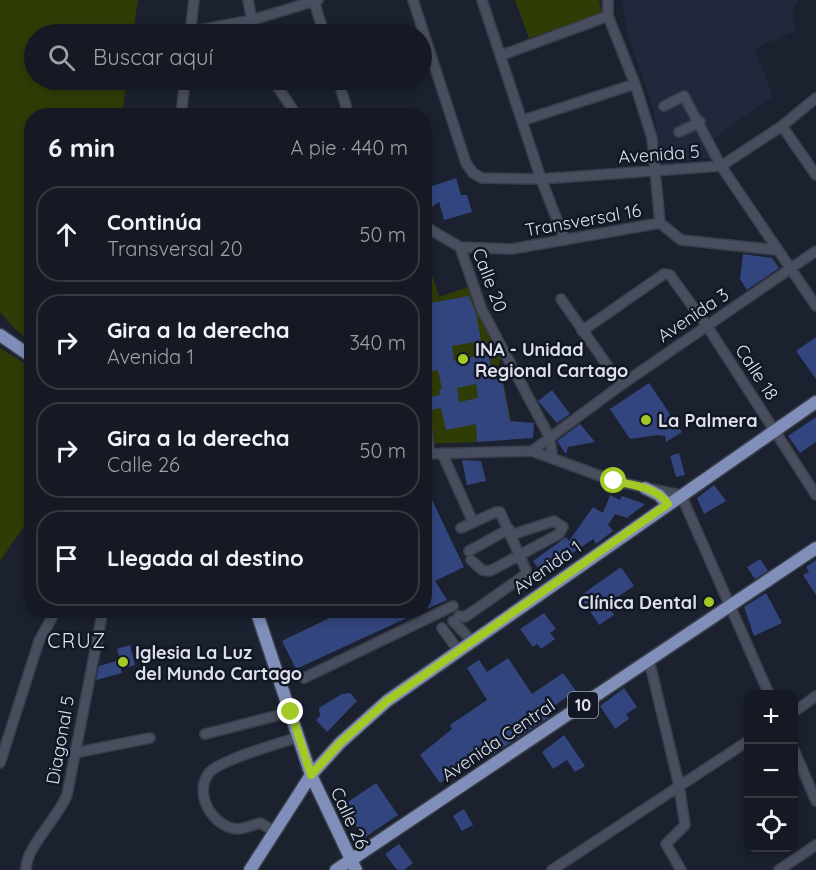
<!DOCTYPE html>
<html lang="es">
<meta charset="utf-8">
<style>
body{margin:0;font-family:Quicksand,sans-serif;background:#1d222b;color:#f1f3f6}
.controls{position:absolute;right:18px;bottom:18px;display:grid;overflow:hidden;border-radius:12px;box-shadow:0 3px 9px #0003}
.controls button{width:54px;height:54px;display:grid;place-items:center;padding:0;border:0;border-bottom:2px solid #333841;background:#141923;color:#f1f3f6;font:30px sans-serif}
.stop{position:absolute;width:18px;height:18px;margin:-14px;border:4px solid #a3c926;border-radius:50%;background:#fff}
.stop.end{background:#a3c926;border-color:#fff;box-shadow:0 2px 6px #0008}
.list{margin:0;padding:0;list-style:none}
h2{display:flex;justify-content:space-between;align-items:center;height:78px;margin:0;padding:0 24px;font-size:26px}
h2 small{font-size:20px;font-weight:400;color:#9da0a6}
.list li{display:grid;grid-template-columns:39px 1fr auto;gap:18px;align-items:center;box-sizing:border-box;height:96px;margin:0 12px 12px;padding:0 12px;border:2px solid #333841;border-radius:24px}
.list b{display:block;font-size:22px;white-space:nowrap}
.list p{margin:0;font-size:20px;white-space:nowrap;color:#9da0a6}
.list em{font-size:20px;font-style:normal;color:#9da0a6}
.icon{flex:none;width:33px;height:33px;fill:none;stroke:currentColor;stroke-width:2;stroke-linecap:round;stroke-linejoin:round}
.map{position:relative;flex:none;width:816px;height:870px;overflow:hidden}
.search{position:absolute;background:#141923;box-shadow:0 3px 9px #0003;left:24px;top:24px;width:408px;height:66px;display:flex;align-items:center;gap:15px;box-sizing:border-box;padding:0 21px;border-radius:33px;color:#9da0a6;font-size:22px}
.panel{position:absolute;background:#141923;box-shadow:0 3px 9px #0003;left:24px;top:108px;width:408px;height:510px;border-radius:24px}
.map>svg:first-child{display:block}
.built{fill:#21283c}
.green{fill:#303c06}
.building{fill:#33457e;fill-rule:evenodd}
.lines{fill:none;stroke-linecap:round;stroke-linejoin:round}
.minor-casing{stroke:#3a3e49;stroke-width:12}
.major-casing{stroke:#3a3e49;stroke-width:15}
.minor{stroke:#484e5e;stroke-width:9}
.major{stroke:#7f8fba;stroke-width:12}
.route{stroke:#a3c926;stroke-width:8}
.poi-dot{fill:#a3c926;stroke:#121725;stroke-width:2}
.labels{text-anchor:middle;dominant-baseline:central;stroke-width:5;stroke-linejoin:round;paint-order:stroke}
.shield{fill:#121725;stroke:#a0a4b0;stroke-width:1.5}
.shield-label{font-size:16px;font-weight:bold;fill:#dde1eb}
.street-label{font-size:18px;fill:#dde1eb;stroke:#121725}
.poi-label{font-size:18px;font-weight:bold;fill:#dde1eb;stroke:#121725;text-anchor:start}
.neighbourhood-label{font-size:20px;letter-spacing:1.5px;fill:#dde1eb;stroke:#121725}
</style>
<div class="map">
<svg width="816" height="870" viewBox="0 0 816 870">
<rect width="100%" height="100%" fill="#1b212f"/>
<!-- built -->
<path class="built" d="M622,0H799L793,7L795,31L755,48L773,97L712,139L714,157L664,164L651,102L627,32Z"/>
<!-- green -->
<path class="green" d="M0,0H138L133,34H34V80H127L122,115L32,116L31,341L16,330L0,312Z
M515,0H599L602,13L529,38Z
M424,276L433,277L439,297L468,287L487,332L503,357L499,361L511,421L477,442L425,444Z
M0,348L32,368L31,516L0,561Z"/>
<!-- building -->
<path class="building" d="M456,178L461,195H467L472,212L444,220L439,202L424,212V189Z
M743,254L772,258L779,268L747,290L740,279Z
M469,296L476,313L481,341L452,346L454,361L482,355L477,345L486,342L490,351L488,352L493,374L501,373L510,421L534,423L533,438L477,442L476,424L446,430L441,408L431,410L430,404L424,401V398L440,395L439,390L442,389L438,370L424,372V323H428L424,304ZM476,384L478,398L459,402L457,388Z
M816,337V379L796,351Z
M649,383L682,432L666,442L665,436L658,435L630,439L610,409Z
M552,390L570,414L557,423L538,401Z
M816,417V442L800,453L788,436Z
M580,424L595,442L568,447L566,454L557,441Z
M679,453L685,475L676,477L670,456Z
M462,460L481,461L486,481L467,485Z
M424,483L464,567L435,581L447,600L424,610Z
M714,485L726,501L704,514L697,498Z
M610,495L620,500L622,496L645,504L627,518L615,514L608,525L613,531L596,544L593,539L542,574L533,561L566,537L569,541L593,507L603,513Z
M760,559L768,571L755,579L747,567Z
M816,560V595L803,575L809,572L806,567Z
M621,567L634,586L607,604L614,615L599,625L580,596Z
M766,593L782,623L754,636L744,607Z
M346,610H424L296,669L282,641Z
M544,613L556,629L550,633L555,639L541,649L537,644L533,647L520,629Z
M130,645L135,665L121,669L122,673L96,680L99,666L120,660L117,649Z
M508,658L532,694L563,673L576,691L545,712L549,717L489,757L486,752L440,783L420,755L452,729L450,725L487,700L467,668L479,660L487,672Z
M624,688L637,707L626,714L629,719L615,729L600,706Z
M350,693L357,701L327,732L316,720L320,716L319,708L342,694Z
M564,735L585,766L575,772L567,760L553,769L542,752Z
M376,783L398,815L364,838L354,822L349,825L341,813L345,811L342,806Z
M464,809L473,825L462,831L453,816Z
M399,844L413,863L404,870H397L385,854Z"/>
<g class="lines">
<defs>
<path id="minor" d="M248,0L252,20
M413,0L466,163L473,173L482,178L541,179L721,166L782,126L816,98
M482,0L541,179L565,240
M608,0V16L635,84L652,138L660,223
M314,1L324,34
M190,32L252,20L318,0
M190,34L194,0
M502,55L608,16
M273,80L297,116
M338,80L349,116
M664,106L684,96L721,166L816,306
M181,116L185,80
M524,120L635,84
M782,126L816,175
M679,132L700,122
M424,226L460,247L482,310L549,436L553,459
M460,247L512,249L660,223L681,240L777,250
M561,299L621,385
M582,331L664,274L670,275L707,326L816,495
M424,408L430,454
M532,451L621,385L816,251
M442,453L473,522
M424,454L532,451L614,481L681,495L769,694
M469,551L509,529
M471,560L482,570L490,571L559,534L563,527L554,521L511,535
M459,616L465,617L525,575L526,570L500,512H496L461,528
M453,621L472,641
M442,628L458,650
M649,660L679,785L685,825L666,844L681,870
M304,678L453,606
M794,712L816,696
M205,734L291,712
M794,750L816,801
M74,753L150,738
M0,763L39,641L56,610
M274,831L260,823C253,825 244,829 237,829C213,827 193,794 209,773C219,760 280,743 299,737
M26,870C25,848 58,818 67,795L103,610
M552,870L748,741
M779,870L816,845"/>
<path id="major" d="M0,335L32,357
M645,488L659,495L668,505
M256,610L311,775L356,870
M250,870L311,775L340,743L387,701L816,402
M336,870L816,548"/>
</defs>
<!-- minor casing -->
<use href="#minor" class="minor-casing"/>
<!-- major casing -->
<use href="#major" class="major-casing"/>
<!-- minor -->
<use href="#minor" class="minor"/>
<!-- major -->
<use href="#major" class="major"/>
</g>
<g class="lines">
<!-- route -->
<path class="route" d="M291,712L311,775L340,743L387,701L668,504C656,487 633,485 614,481"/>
</g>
<!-- markers -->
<g class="poi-dot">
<circle cx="463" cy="359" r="6"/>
<circle cx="646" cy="420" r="6"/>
<circle cx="709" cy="602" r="6"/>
<circle cx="123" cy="662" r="6"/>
</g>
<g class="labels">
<!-- shield labels -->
<rect class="shield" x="568" y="692" width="30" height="26" rx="4.5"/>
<g class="shield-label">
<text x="583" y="705">10</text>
</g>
<!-- street labels -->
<g class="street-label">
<text transform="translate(659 154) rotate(-4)">Avenida 5</text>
<text transform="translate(583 220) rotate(-10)">Transversal 16</text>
<text transform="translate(490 280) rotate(69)">Calle 20</text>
<text transform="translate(693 315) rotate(-34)">Avenida 3</text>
<text transform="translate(757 372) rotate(57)">Calle 18</text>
<text transform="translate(547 567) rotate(-35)">Avenida 1</text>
<text transform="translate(60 740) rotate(-80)">Diagonal 5</text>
<text transform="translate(498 740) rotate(-34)">Avenida Central</text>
<text transform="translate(350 818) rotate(65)">Calle 26</text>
</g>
<!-- poi labels -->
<g class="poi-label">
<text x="475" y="349">INA - Unidad<tspan x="475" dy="21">Regional Cartago</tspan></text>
<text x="658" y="420">La Palmera</text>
<text x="697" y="602" text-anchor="end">Clínica Dental</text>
<text x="135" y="652">Iglesia La Luz<tspan x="135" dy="21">del Mundo Cartago</tspan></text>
</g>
<!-- neighbourhood labels -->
<g class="neighbourhood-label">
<text x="77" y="640">CRUZ</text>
</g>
</g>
</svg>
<div class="controls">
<button>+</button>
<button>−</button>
<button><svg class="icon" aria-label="locate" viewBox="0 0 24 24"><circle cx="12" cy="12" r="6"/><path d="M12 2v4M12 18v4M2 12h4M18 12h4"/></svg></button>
</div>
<div class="stop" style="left:614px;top:481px"></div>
<div class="stop end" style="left:291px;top:712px"></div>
<div class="search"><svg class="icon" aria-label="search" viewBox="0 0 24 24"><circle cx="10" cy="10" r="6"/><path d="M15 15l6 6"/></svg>Buscar aquí</div>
<section class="panel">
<h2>6 min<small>A pie · 440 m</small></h2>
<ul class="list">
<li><svg class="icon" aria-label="ahead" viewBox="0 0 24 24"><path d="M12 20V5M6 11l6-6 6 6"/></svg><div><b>Continúa</b><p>Transversal 20</p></div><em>50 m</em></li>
<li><svg class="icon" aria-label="right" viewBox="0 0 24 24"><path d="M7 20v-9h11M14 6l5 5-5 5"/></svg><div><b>Gira a la derecha</b><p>Avenida 1</p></div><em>340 m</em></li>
<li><svg class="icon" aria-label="right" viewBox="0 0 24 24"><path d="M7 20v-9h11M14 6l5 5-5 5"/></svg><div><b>Gira a la derecha</b><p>Calle 26</p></div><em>50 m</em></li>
<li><svg class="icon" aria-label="arrive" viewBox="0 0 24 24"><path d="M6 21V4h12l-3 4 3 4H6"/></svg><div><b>Llegada al destino</b></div></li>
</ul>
</section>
</div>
